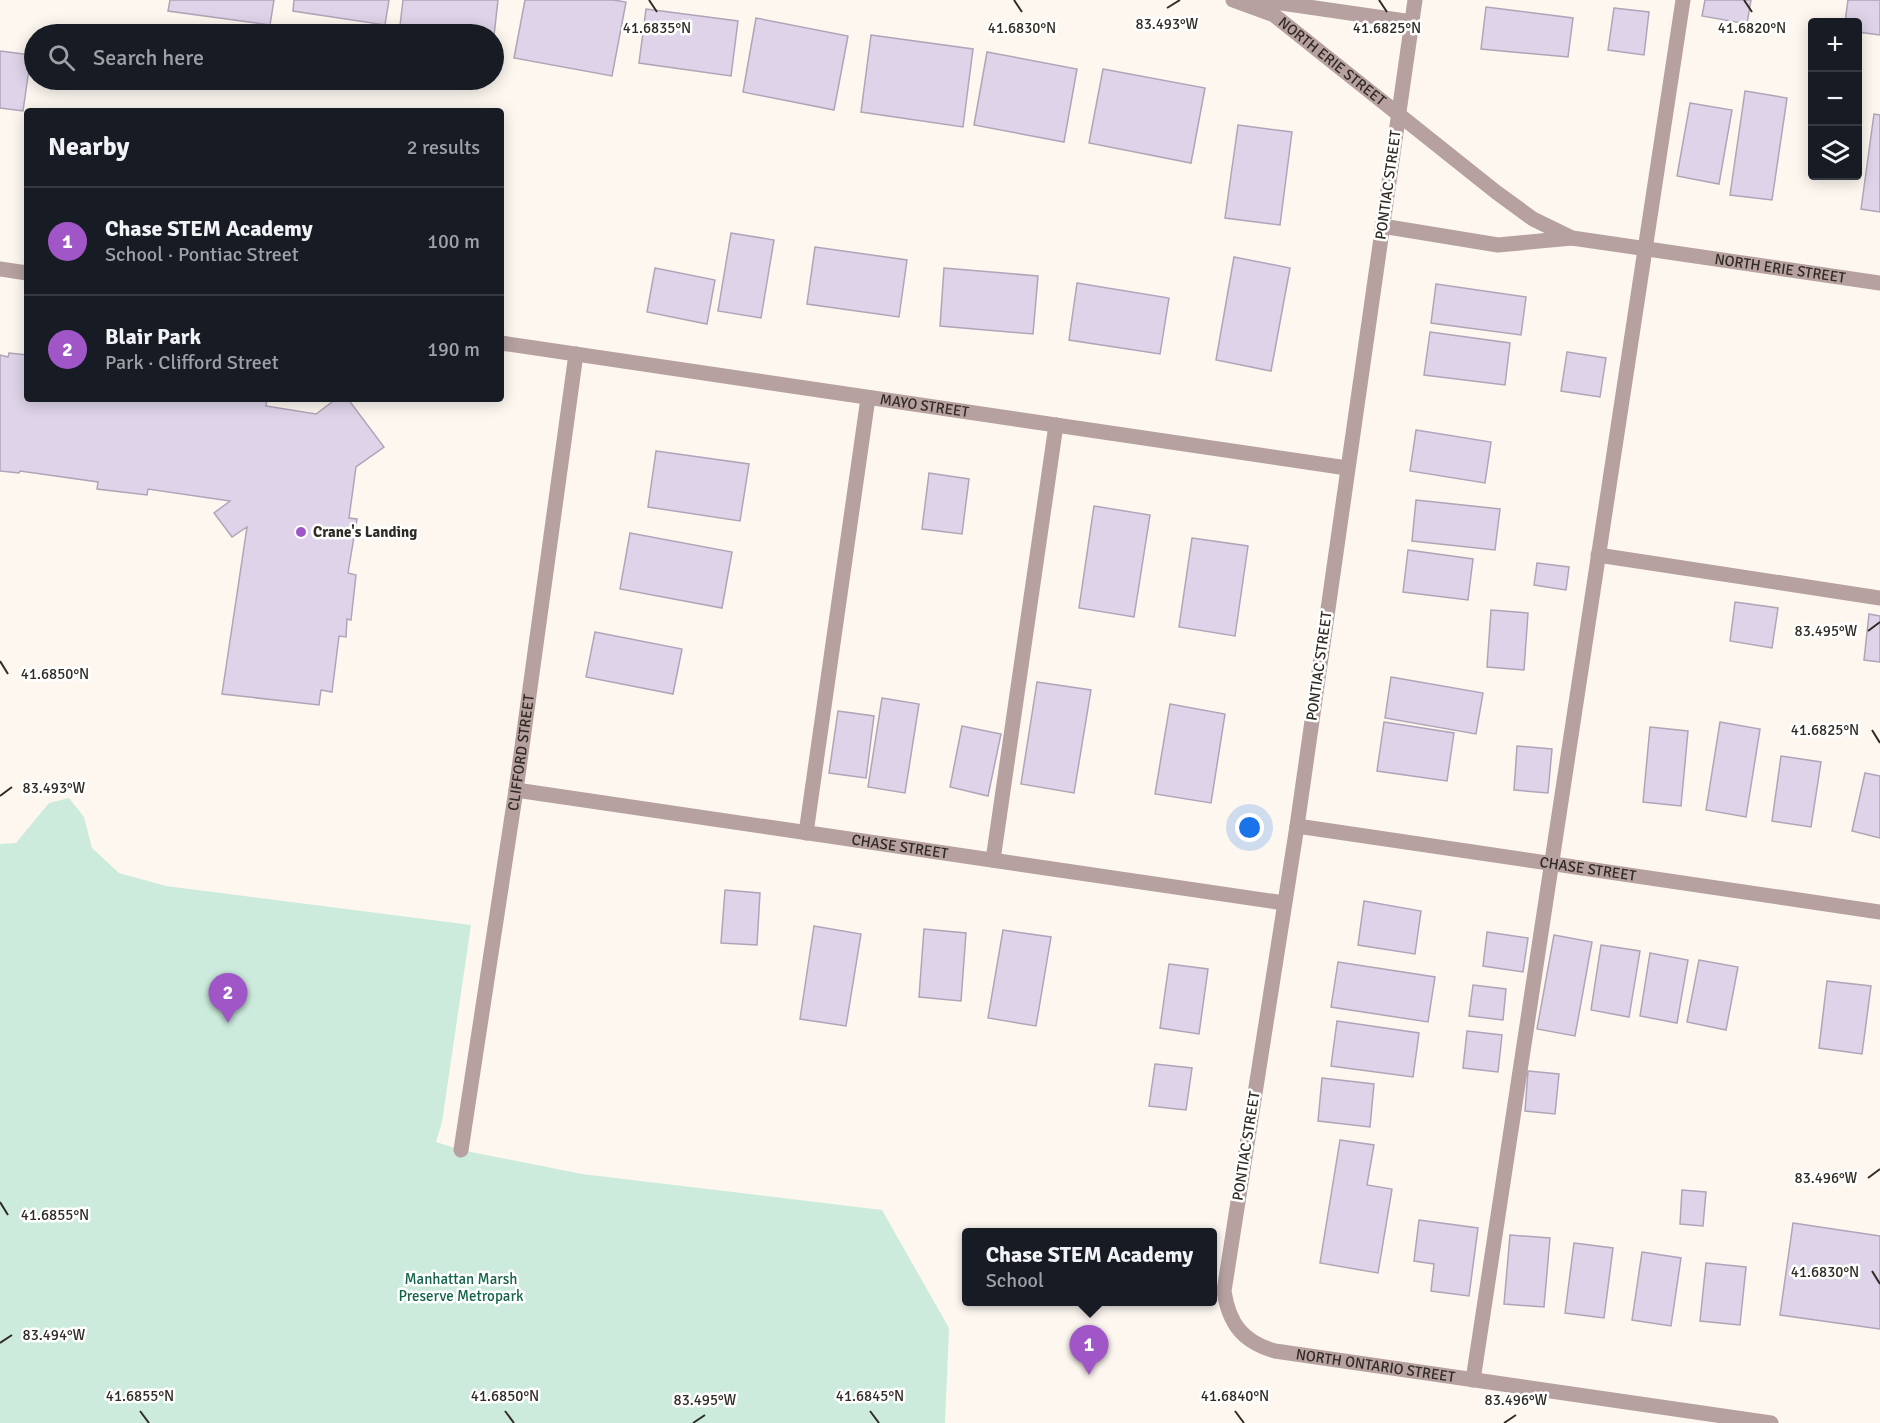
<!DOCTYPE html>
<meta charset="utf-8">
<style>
body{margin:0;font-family:Signika,sans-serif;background:#20242c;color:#f1f3f6}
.controls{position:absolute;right:18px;top:18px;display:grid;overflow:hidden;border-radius:6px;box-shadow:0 3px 15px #0003}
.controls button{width:54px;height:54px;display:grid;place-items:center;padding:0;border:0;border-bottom:2px solid #363941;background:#171b24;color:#f1f3f6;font:30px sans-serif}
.you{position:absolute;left:1250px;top:828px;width:21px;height:21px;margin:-15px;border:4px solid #fff;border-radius:50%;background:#1a73e8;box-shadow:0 0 0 9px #1a73e833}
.badge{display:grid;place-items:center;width:39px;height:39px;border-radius:50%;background:#a156c8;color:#fff;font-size:20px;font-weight:700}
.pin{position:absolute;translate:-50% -50px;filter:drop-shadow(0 2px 3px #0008)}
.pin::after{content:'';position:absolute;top:32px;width:21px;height:18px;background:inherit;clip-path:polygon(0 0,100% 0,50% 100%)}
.popup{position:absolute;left:962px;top:1228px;width:255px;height:78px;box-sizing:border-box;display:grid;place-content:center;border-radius:6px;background:#171b24;filter:drop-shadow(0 2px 4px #0005);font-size:20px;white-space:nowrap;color:#9ea1a6}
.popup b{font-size:22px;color:#f1f3f6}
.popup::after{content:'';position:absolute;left:50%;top:100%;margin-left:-12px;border:12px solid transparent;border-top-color:#171b24}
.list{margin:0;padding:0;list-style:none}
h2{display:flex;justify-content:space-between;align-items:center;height:78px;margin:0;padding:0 24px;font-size:26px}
h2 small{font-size:20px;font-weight:400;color:#9ea1a6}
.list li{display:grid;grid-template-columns:39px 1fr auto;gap:18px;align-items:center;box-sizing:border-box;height:108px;padding:0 24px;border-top:2px solid #363941}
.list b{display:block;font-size:22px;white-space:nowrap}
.list p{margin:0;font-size:20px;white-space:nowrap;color:#9ea1a6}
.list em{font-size:20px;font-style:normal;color:#9ea1a6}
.icon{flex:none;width:33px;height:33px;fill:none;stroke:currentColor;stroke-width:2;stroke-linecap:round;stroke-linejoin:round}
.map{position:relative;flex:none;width:1880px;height:1423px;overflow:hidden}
.search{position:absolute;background:#171b24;box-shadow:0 3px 15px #0003;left:24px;top:24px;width:480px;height:66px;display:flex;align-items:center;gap:15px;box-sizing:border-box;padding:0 21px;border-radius:33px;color:#9ea1a6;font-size:22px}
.panel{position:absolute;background:#171b24;box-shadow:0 3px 15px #0003;left:24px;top:108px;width:480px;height:294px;border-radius:6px}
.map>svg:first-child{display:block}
.green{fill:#ccebdc}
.building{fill:#ded3e8;stroke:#afa5b8;stroke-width:1.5}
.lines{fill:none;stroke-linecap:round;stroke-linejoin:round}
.minor{stroke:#b6a0a0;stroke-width:15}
.ticks{fill:none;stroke:#302b23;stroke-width:2}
.poi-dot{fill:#a156c8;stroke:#fff;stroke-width:2}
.labels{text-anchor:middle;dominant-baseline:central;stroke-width:5;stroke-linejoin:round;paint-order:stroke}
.street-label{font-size:15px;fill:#302b23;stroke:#fff}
.poi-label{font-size:15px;font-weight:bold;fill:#302b23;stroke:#fff;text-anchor:start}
.park-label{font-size:15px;fill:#126347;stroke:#fff}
.ticks-label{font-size:15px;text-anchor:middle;fill:#302b23;stroke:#fff;stroke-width:5;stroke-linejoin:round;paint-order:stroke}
</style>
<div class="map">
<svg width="1880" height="1423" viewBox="0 0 1880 1423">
<rect width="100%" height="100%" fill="#fdf7f0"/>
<!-- green -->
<path class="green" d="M69,798L84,817L92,848L119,873L166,886L471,925L442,1122L436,1142L461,1150L582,1174L882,1210L949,1328L945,1423H0V844L16,843L49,803Z"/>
<!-- building -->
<path class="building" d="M170,0H274L270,25L168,11Z
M294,0H389L385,25L293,11Z
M403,0H498L494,36V34H399Z
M525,0H613L626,2L612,76L514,58Z
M1705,0H1751L1747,24L1702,16Z
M1848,0H1880V35L1858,32V22H1845Z
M1486,7L1573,18L1568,57L1481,49Z
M1614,8L1649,12L1644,55L1608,50Z
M646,9L738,21L731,76L639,63Z
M756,18L848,36L834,110L743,92Z
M871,35L973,49L963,127L861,112Z
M0,51L31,55L23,111L0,108Z
M987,52L1077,69L1064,142L974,125Z
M1103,69L1205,88L1191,163L1089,143Z
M1745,91L1787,98L1772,200L1730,195Z
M1690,103L1732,110L1719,184L1677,176Z
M1874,114L1880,115V212L1861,209Z
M1238,125L1292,132L1280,225L1225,218Z
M731,233L774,240L761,318L718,311Z
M815,247L907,260L899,317L807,304Z
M1234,257L1290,268L1271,371L1216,360Z
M655,268L715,280L707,324L647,312Z
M944,268L1038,276L1033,334L940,326Z
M1077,283L1169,298L1160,354L1069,340Z
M1436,284L1526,297L1521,335L1431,323Z
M1430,332L1510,343L1505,385L1424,375Z
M1567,352L1606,358L1600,397L1561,391Z
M9,353L27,355V399H267L266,406L316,414L336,399H348L384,447L356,467L349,518L357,519L348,573L356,575L351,620L347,619L346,637L339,636L332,692L321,690L319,705L222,694L247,527L232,537L214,513L230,501L148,489L147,495L97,489L98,482L20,471L19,473L0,471V355L8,357Z
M1416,430L1491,442L1485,483L1410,471Z
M656,451L749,464L740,521L648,507Z
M929,473L969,479L962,534L922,529Z
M1416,500L1500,509L1495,550L1412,541Z
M1094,506L1150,515L1134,617L1079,608Z
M630,533L732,552L722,608L620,589Z
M1192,538L1248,546L1235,636L1179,627Z
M1408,550L1473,559L1468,600L1403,592Z
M1537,563L1569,567L1566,590L1534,585Z
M1735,602L1778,608L1772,648L1730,641Z
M1491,610L1528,613L1524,670L1487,667Z
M1869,614L1880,616V662L1864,660Z
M595,632L682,649L673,694L586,677Z
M1391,677L1483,693L1476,734L1385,718Z
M1037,682L1091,690L1074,793L1021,784Z
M882,698L919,704L905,793L868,787Z
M1170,704L1225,714L1211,803L1155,794Z
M838,711L874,716L866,778L829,773Z
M1384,722L1454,733L1447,781L1377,771Z
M1720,722L1760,729L1746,817L1706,810Z
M962,726L1001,734L988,796L950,787Z
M1650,727L1688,731L1681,806L1643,802Z
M1517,746L1552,749L1548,793L1514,790Z
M1781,756L1821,762L1811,827L1772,821Z
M1865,773L1880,776V838L1852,831Z
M725,890L760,893L757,945L721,943Z
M1364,901L1421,911L1415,954L1358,945Z
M814,926L861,934L846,1026L800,1019Z
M924,929L966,933L961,1001L919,997Z
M1003,930L1051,937L1036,1026L988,1018Z
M1487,932L1528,938L1523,972L1483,966Z
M1554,935L1592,942L1575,1036L1537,1029Z
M1601,945L1640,951L1629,1017L1591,1010Z
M1650,953L1688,960L1677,1023L1640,1016Z
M1699,960L1738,967L1726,1030L1687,1022Z
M1338,962L1435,977L1428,1022L1331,1007Z
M1169,964L1208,969L1199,1034L1160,1028Z
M1827,981L1871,986L1862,1054L1819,1048Z
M1473,985L1506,989L1503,1020L1469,1016Z
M1337,1021L1419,1033L1413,1077L1331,1066Z
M1467,1031L1502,1035L1498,1072L1463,1068Z
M1155,1064L1192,1068L1186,1110L1149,1106Z
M1528,1071L1559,1074L1555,1114L1525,1111Z
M1322,1078L1374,1084L1370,1127L1318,1121Z
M1340,1140L1374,1145L1367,1185L1392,1189L1378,1273L1320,1263Z
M1682,1190L1706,1192L1703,1226L1680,1224Z
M1419,1220L1478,1228L1469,1296L1431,1291L1434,1264L1414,1261Z
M1793,1223L1880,1236V1329L1780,1315Z
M1510,1235L1550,1238L1544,1307L1504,1304Z
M1574,1243L1613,1248L1604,1318L1565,1313Z
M1642,1252L1681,1258L1671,1326L1632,1320Z
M1706,1263L1746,1267L1740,1325L1700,1321Z"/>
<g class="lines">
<!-- minor -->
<g class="minor">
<path id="s1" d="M1233,0L1274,15L1496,192L1533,219L1572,238L1880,283"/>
<path d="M1260,0L1412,22"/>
<path id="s2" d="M1415,0L1297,826L1224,1291C1229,1324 1243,1342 1275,1351L1771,1423"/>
<path d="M1382,226L1498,245L1572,238"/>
<path d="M0,269L27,273"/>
<path id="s3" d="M501,343L1347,468"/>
<path d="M1598,555L1880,598"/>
<path id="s4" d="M516,790L1284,903"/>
<path id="s5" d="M1297,826L1880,912"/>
<path d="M806,833L868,398"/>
<path d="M993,860L1056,425"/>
<path id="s6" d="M461,1150L516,790L576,354"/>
<path d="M1473,1380L1683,0"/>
</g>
</g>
<!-- ticks -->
<path class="ticks" d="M649,0L657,12M1014,0L1022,12M1379,0L1387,12M1744,0L1752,12M1167,8L1180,0M1868,631L1880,622M0,661L8,674M1872,730L1880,743M0,796L12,787M1868,1178L1880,1169M0,1202L8,1215M1872,1271L1880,1284M0,1343L12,1335M140,1411L149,1423M505,1411L514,1423M870,1411L879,1423M1235,1411L1244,1423M693,1423L705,1415M1504,1423L1516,1415"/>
<!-- markers -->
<circle class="poi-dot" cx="301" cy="532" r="6"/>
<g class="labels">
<!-- street labels -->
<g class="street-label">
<text stroke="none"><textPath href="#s1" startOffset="118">NORTH ERIE STREET</textPath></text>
<text transform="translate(1388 185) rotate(-82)">PONTIAC STREET</text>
<text stroke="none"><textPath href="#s1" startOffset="627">NORTH ERIE STREET</textPath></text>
<text stroke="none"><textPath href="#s3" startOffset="428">MAYO STREET</textPath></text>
<text transform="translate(1319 666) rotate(-82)">PONTIAC STREET</text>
<text stroke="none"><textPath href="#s6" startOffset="402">CLIFFORD STREET</textPath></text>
<text stroke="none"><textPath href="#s4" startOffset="388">CHASE STREET</textPath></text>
<text stroke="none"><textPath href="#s5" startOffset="294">CHASE STREET</textPath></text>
<text transform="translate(1246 1146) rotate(-81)">PONTIAC STREET</text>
<text stroke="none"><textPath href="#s2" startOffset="1491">NORTH ONTARIO STREET</textPath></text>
</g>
<!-- poi labels -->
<g class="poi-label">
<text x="313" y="532">Crane's Landing</text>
</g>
<!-- park labels -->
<g class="park-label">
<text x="461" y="1279">Manhattan Marsh<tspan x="461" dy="17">Preserve Metropark</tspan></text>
</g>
</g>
<g class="ticks-label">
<text x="1167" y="29">83.493°W</text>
<text x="657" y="33">41.6835°N</text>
<text x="1022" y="33">41.6830°N</text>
<text x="1387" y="33">41.6825°N</text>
<text x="1752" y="33">41.6820°N</text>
<text x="1826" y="636">83.495°W</text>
<text x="55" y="679">41.6850°N</text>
<text x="1825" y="735">41.6825°N</text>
<text x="54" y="793">83.493°W</text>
<text x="1826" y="1183">83.496°W</text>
<text x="55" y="1220">41.6855°N</text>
<text x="1825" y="1277">41.6830°N</text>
<text x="54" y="1340">83.494°W</text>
<text x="140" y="1401">41.6855°N</text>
<text x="505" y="1401">41.6850°N</text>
<text x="870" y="1401">41.6845°N</text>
<text x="1235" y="1401">41.6840°N</text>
<text x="705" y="1405">83.495°W</text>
<text x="1516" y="1405">83.496°W</text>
</g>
</svg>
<div class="controls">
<button>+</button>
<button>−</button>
<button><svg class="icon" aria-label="layers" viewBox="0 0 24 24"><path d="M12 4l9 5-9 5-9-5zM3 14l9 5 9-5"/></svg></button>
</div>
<div class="you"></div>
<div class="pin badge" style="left:1089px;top:1375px">1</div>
<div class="popup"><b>Chase STEM Academy</b>School</div>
<div class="pin badge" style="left:228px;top:1023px">2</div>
<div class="search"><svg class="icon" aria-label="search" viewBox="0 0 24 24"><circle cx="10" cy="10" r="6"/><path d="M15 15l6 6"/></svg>Search here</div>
<section class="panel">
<h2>Nearby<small>2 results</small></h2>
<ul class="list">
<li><span class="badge">1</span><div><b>Chase STEM Academy</b><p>School · Pontiac Street</p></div><em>100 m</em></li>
<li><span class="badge">2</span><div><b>Blair Park</b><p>Park · Clifford Street</p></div><em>190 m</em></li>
</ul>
</section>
</div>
